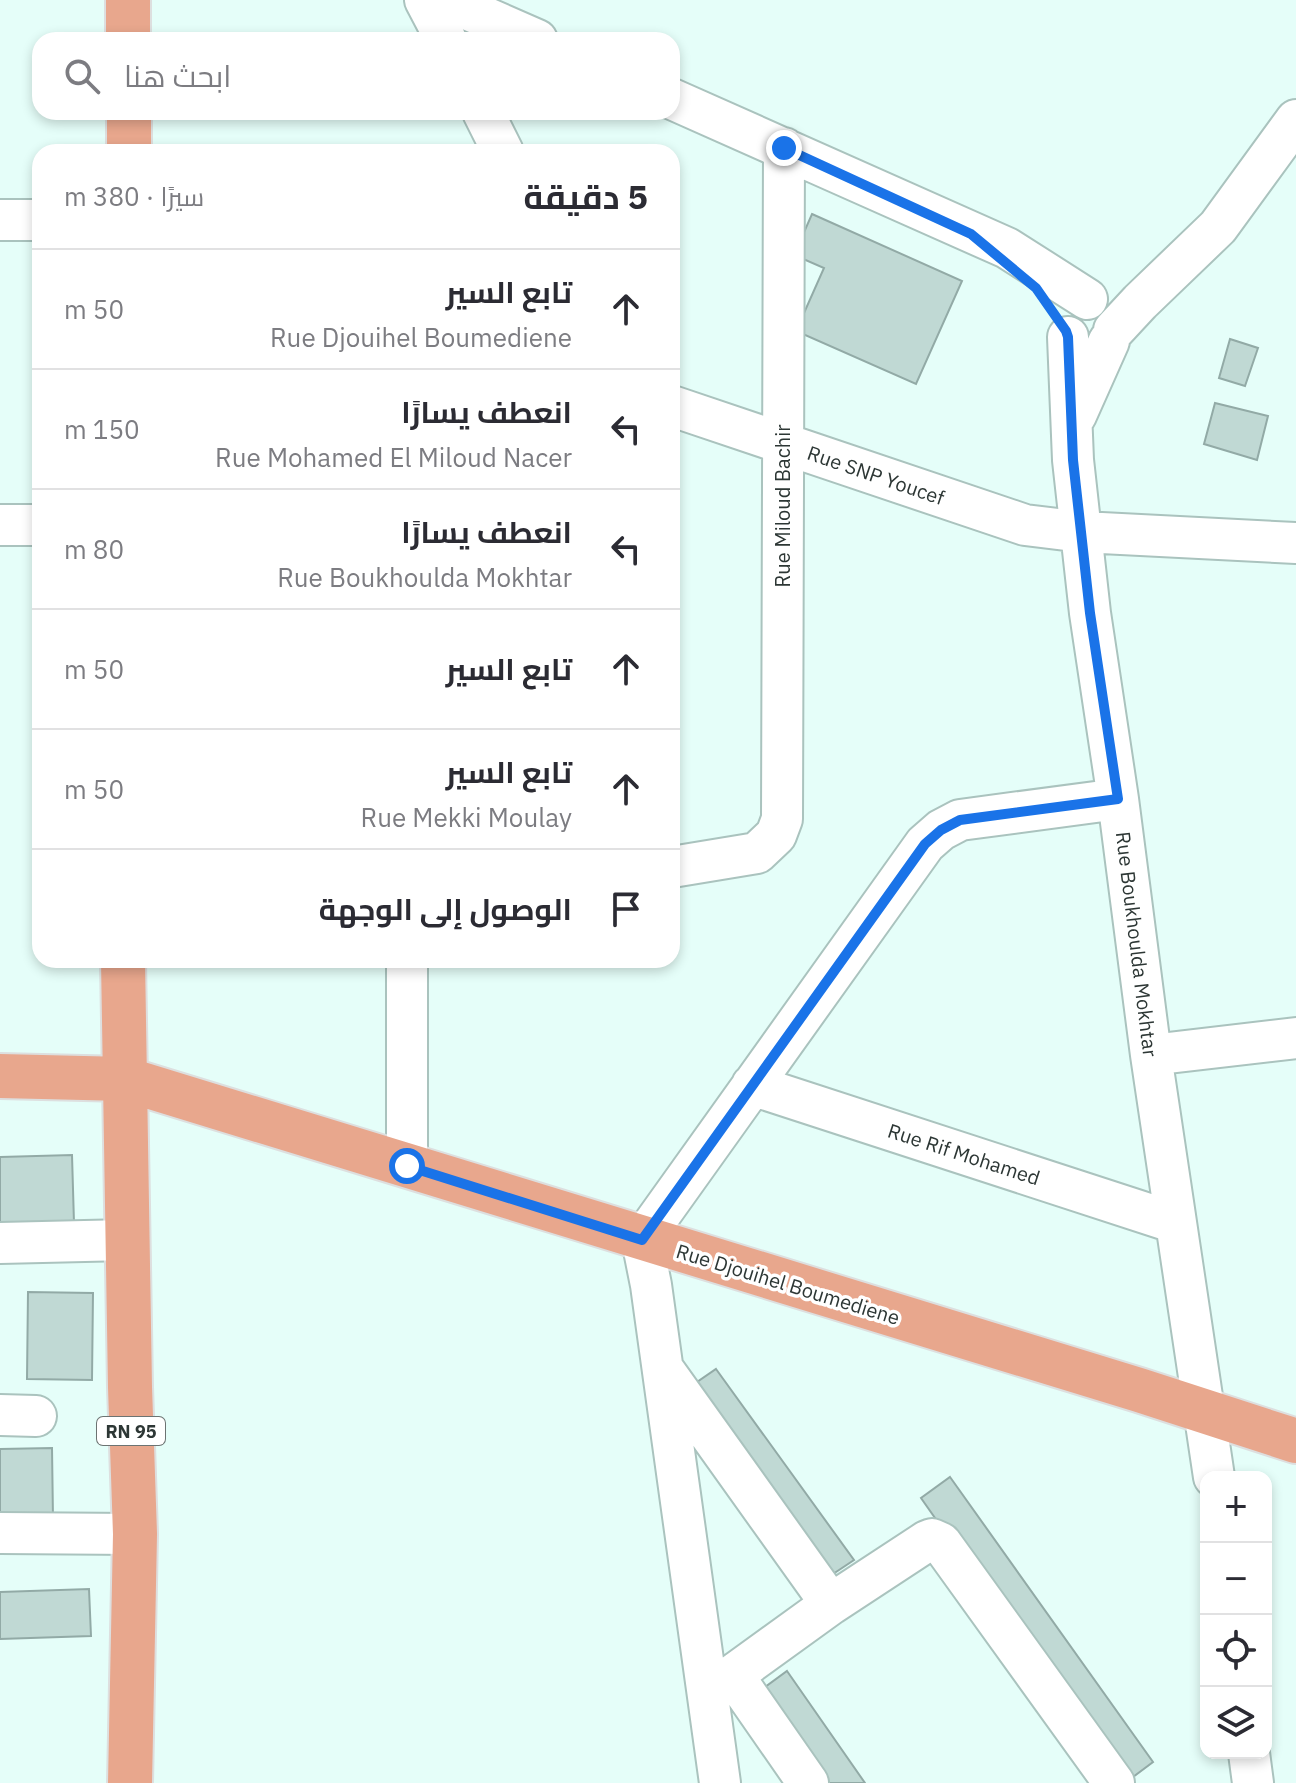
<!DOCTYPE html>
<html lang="ar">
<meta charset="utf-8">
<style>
body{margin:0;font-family:"IBM Plex Sans",Cairo,sans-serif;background:#f7f7f7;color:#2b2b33;direction:rtl}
.controls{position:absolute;right:24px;bottom:24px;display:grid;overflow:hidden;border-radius:16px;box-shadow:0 4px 12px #0003}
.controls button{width:72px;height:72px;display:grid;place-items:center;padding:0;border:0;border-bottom:2px solid #e1e1e2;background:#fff;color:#2b2b33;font:40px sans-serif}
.stop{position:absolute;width:24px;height:24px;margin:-18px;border:6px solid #1a73e8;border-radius:50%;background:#fff}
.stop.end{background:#1a73e8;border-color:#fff;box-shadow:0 2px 8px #0008}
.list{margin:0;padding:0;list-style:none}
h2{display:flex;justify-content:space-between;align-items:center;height:104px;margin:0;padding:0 32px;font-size:34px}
h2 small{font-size:26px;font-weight:400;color:#7c7c81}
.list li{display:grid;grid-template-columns:52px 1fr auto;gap:24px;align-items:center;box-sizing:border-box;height:120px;padding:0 32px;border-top:2px solid #e1e1e2}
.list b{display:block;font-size:30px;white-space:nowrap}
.list p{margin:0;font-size:26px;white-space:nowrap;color:#7c7c81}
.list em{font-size:26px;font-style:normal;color:#7c7c81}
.icon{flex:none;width:44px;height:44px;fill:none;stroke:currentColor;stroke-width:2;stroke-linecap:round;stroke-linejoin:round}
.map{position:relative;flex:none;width:1296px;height:1783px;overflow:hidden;direction:ltr}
.search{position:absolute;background:#fff;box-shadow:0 4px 12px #0003;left:32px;top:32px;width:648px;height:88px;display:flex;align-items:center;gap:20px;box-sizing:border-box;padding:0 28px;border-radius:24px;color:#7c7c81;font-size:30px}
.panel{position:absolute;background:#fff;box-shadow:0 4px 12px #0003;left:32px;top:144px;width:648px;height:824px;border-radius:24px;direction:rtl}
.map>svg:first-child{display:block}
.building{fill:#c0d9d4;stroke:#92aaa6;stroke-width:2}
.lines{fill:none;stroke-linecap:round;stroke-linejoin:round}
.minor-casing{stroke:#aac3be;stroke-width:44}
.major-casing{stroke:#dddfdf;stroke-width:48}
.minor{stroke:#fff;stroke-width:40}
.major{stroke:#e8a78d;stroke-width:44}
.route{stroke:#1a73e8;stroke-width:10}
.labels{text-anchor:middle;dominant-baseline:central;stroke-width:7;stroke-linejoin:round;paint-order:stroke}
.shield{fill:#fff;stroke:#6c7372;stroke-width:2}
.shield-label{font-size:18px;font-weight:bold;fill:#2d3735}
.street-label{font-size:20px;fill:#2d3735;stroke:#fff}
</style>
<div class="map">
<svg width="1296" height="1783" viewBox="0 0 1296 1783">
<rect width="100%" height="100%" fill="#e5fef9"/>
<!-- building -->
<path class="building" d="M812,214L962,281L916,384L796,331L824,268L794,255Z
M1230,339L1258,348L1245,386L1219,378Z
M1215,403L1268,416L1257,460L1204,444Z
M72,1155L74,1223L0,1225V1157Z
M28,1292L93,1293L92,1380L27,1379Z
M716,1369L854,1560L821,1582L684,1391Z
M52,1448L53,1519L0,1520V1449Z
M950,1477L1153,1762L1125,1783H1121L921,1498Z
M89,1589L91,1636L0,1639V1592Z
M787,1671L865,1783H815L754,1695Z"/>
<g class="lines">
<defs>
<path id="minor" d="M425,0L446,40
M446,0L537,40
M672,99L1007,248L1087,299
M483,112L503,152
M0,220H40
M1114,330L1140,302L1218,227L1296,120
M1068,337L1073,460L1090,613L1118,799L1151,1055L1214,1477
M672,406L1025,525L1082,532L1296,543
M1076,415L1109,341
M0,525H40
M672,867L757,853L776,835L782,819L784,148
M1151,1055L1296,1038
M752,1085L1176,1223
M407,1166V960
M0,1243L127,1240
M666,1373L831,1604
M0,1415L36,1416
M0,1533L135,1534
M733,1675L808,1783
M708,1693L831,1604L927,1541L932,1539L941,1543L1114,1783
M1249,1753L1253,1783
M720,1783L651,1285L642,1240L925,844L941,830L960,820L1118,799"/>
<path id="major" d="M128,40V0
M129,112V152
M123,960L130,1387L135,1534L130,1783
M0,1076L125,1079L1139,1390L1296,1441"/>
</defs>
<!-- minor casing -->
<use href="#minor" class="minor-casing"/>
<!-- major casing -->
<use href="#major" class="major-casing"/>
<!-- minor -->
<use href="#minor" class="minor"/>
<!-- major -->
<use href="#major" class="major"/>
</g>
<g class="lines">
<!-- route -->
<path class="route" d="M407,1166L642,1240L925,844L941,830L960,820L1118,799L1090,613L1073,460L1068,337L1066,331L1036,288L971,234L784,148"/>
</g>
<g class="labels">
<!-- shield labels -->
<rect class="shield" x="97" y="1417" width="68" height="28" rx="6"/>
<g class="shield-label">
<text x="131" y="1431">RN 95</text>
</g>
<!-- street labels -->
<g class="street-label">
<text transform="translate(876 475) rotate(19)">Rue SNP Youcef</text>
<text transform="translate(782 506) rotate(-90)">Rue Miloud Bachir</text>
<text transform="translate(1137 944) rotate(83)">Rue Boukhoulda Mokhtar</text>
<text transform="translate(964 1154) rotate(18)">Rue Rif Mohamed</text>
<text transform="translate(788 1284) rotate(17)">Rue Djouihel Boumediene</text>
</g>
</g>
</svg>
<div class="controls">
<button>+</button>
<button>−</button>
<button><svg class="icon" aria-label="locate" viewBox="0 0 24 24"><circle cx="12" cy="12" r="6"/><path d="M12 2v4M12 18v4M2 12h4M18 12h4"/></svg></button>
<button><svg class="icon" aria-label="layers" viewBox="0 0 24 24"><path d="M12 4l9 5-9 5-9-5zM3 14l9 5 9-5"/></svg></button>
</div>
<div class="stop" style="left:407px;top:1166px"></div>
<div class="stop end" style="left:784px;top:148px"></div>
<div class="search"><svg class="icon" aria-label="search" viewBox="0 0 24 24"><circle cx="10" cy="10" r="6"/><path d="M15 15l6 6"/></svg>ابحث هنا</div>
<section class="panel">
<h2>5 دقيقة<small>سيرًا · 380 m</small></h2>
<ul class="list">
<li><svg class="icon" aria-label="ahead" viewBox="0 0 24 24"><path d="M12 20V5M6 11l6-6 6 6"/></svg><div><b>تابع السير</b><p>Rue Djouihel Boumediene</p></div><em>50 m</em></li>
<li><svg class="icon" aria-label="left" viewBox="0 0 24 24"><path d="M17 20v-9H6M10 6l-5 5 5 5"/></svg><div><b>انعطف يسارًا</b><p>Rue Mohamed El Miloud Nacer</p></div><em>150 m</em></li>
<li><svg class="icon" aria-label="left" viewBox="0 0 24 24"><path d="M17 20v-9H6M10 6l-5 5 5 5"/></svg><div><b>انعطف يسارًا</b><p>Rue Boukhoulda Mokhtar</p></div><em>80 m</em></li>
<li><svg class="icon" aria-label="ahead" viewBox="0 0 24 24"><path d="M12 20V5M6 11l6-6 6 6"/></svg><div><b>تابع السير</b></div><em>50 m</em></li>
<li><svg class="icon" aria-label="ahead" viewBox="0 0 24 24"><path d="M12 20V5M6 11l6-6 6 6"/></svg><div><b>تابع السير</b><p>Rue Mekki Moulay</p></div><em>50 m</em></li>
<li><svg class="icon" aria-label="arrive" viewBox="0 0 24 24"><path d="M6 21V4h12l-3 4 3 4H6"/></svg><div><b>الوصول إلى الوجهة</b></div></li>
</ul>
</section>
</div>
